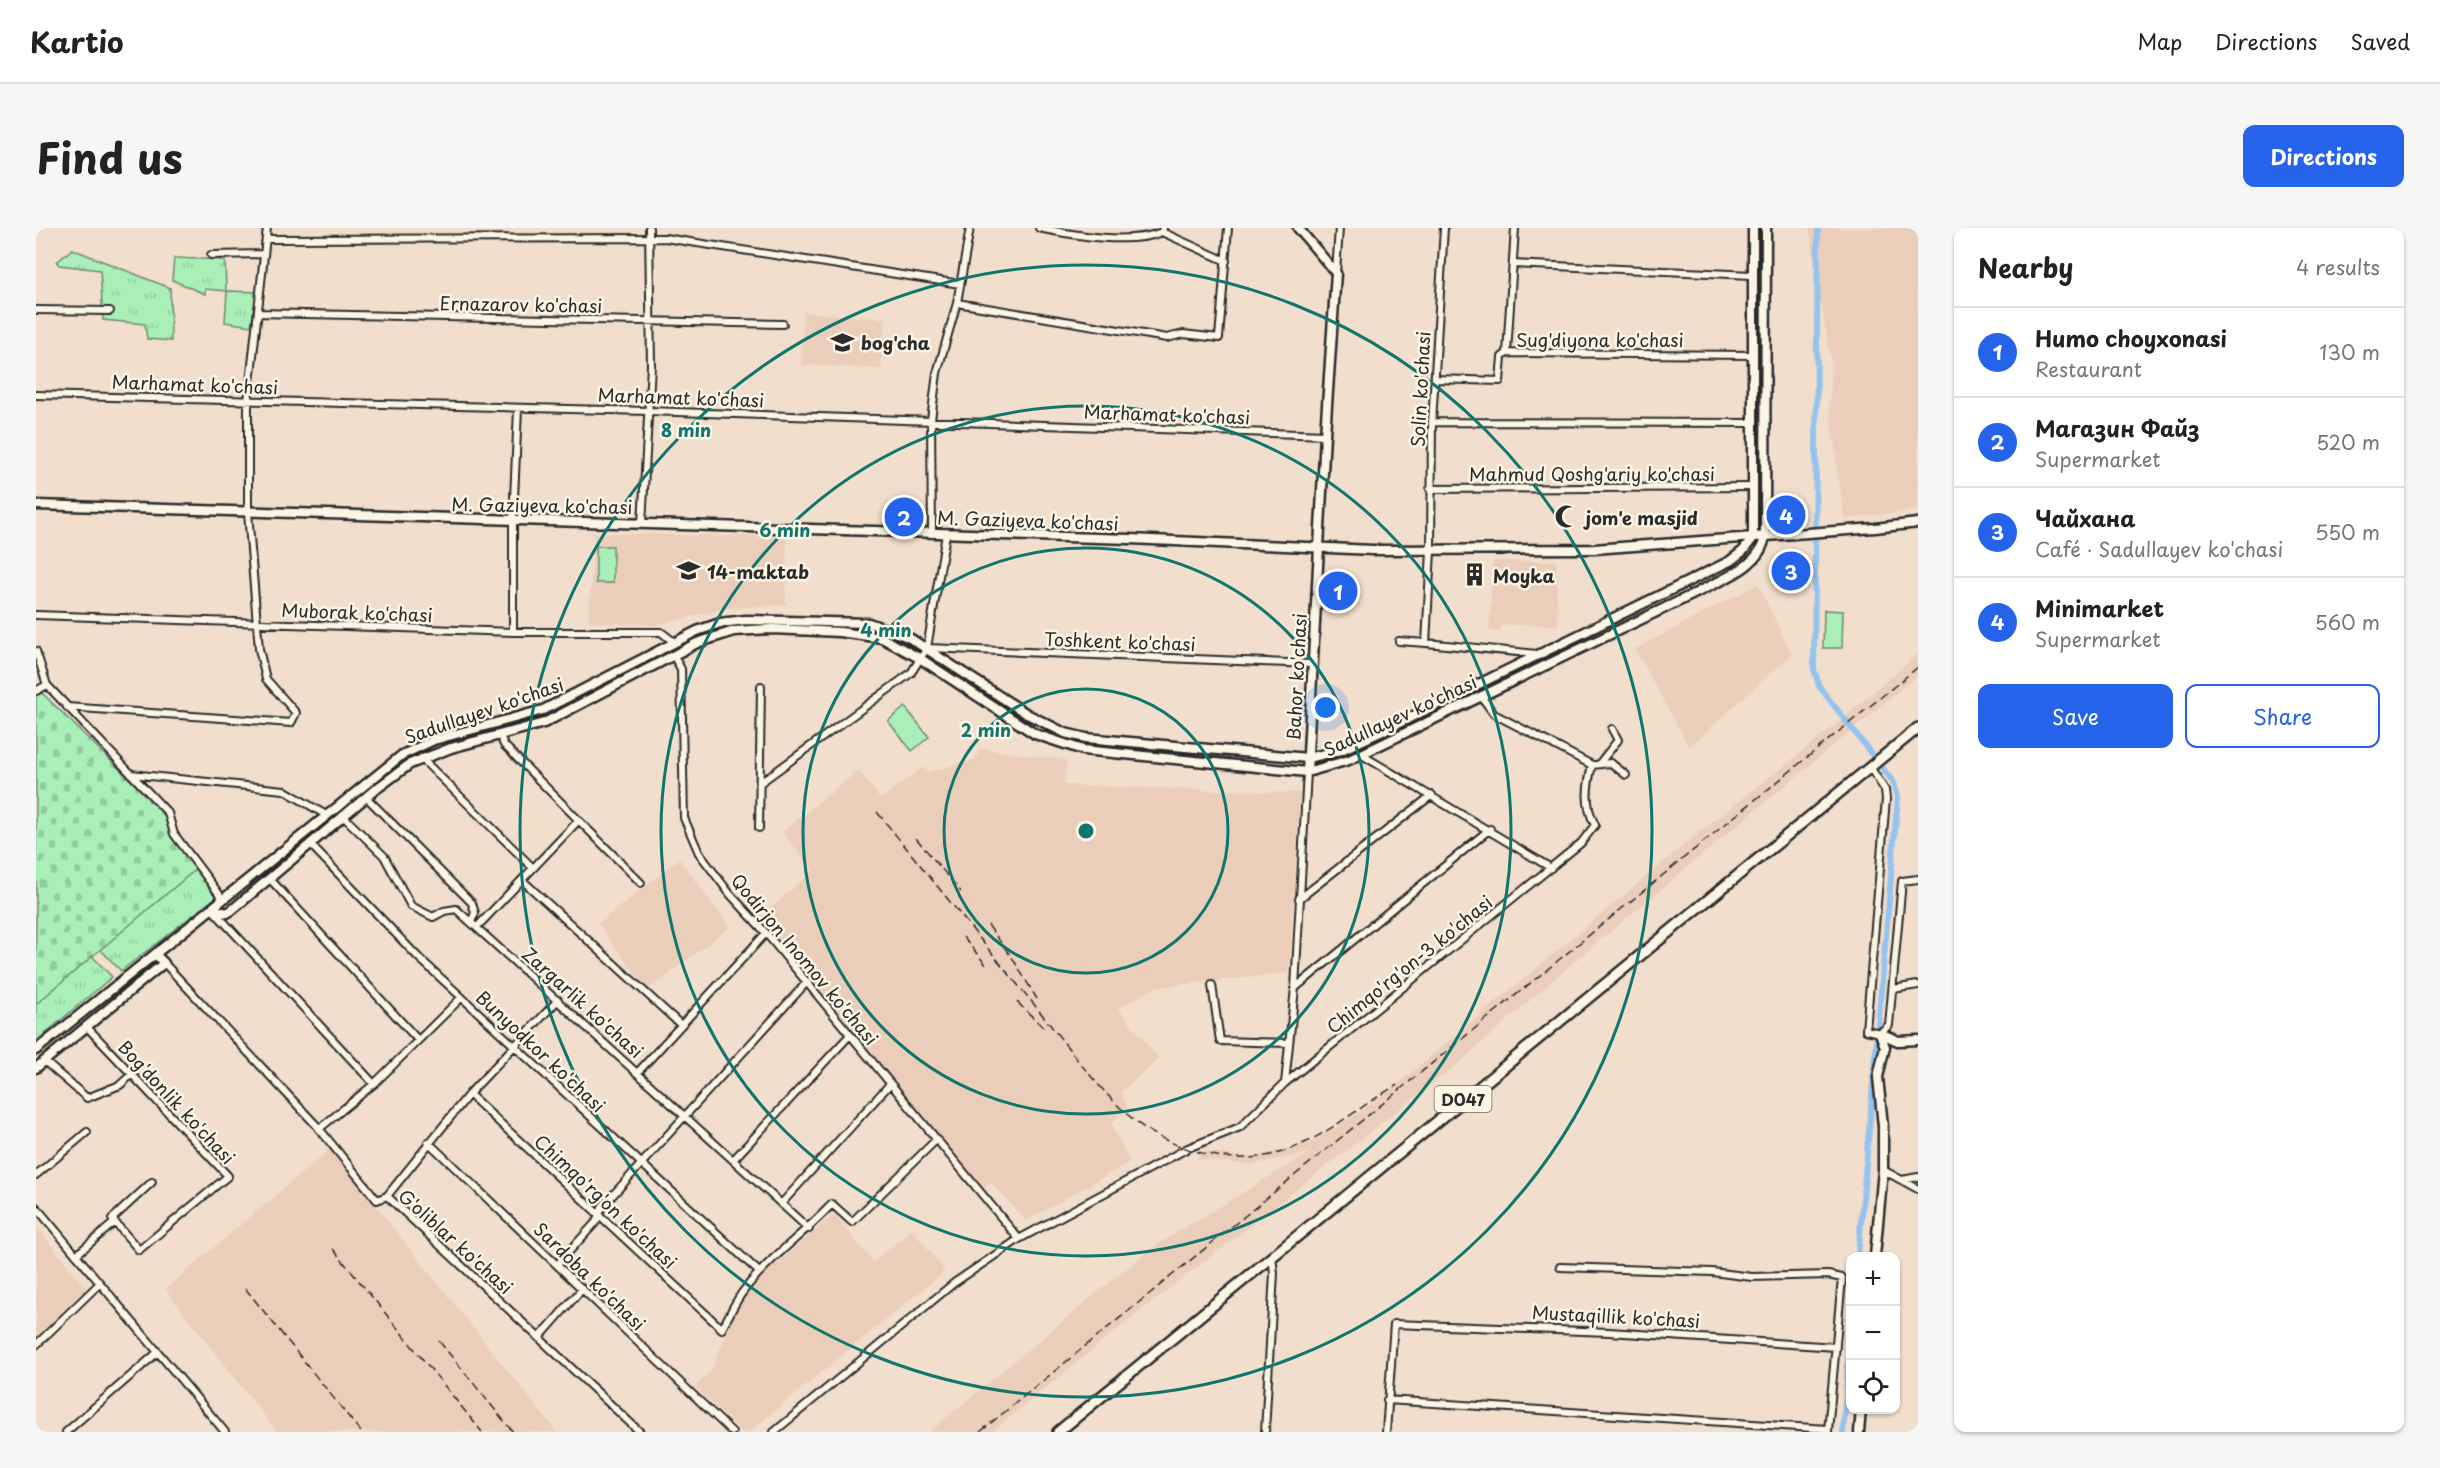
<!DOCTYPE html>
<meta charset="utf-8">
<style>
body{margin:0;font-family:"Playpen Sans",sans-serif;background:#f6f6f6;color:#222}
.controls{position:absolute;right:18px;bottom:18px;display:grid;overflow:hidden;border-radius:12px;box-shadow:0 2px 4px #0004}
.controls button{width:54px;height:54px;display:grid;place-items:center;padding:0;border:0;border-bottom:2px solid #e0e0e0;background:#fff;color:#222;font:30px sans-serif}
.you{position:absolute;left:1290px;top:480px;width:21px;height:21px;margin:-15px;border:4px solid #fff;border-radius:50%;background:#1a73e8;box-shadow:0 0 0 9px #1a73e833}
.badge{display:grid;place-items:center;width:39px;height:39px;border-radius:50%;background:#2563eb;color:#fff;font-size:20px;font-weight:700}
.pin{position:absolute;translate:-50% -50%;border:3px solid #fff;box-shadow:0 2px 6px #0006}
.list{margin:0;padding:0;list-style:none}
h2{display:flex;justify-content:space-between;align-items:center;height:78px;margin:0;padding:0 24px;font-size:26px}
h2 small{font-size:20px;font-weight:400;color:#767676}
.list li{display:grid;grid-template-columns:39px 1fr auto;gap:18px;align-items:center;box-sizing:border-box;height:90px;padding:0 24px;border-top:2px solid #e0e0e0}
.list b{display:block;font-size:22px;white-space:nowrap}
.list p{margin:0;font-size:20px;white-space:nowrap;color:#767676}
.list em{font-size:20px;font-style:normal;color:#767676}
.actions{display:flex;gap:12px;padding:18px 24px}
.actions a{flex:1;padding:14px 0;border:2px solid #2563eb;border-radius:12px;text-align:center;font-size:21px;color:#2563eb}
.actions .main{background:#2563eb;color:#fff}
.icon{flex:none;width:33px;height:33px;fill:none;stroke:currentColor;stroke-width:2;stroke-linecap:round;stroke-linejoin:round}
.map{position:relative;flex:none;width:1882px;height:1204px;overflow:hidden;border-radius:12px}
header{display:flex;align-items:center;gap:36px;box-sizing:border-box;height:84px;padding:0 30px;background:#fff;border-bottom:2px solid #e0e0e0}
header strong{font-size:28px}
nav{display:flex;gap:33px;margin-inline-start:auto;font-size:21px}
.intro{display:flex;align-items:center;justify-content:space-between;box-sizing:border-box;height:144px;padding:0 36px}
h1{margin:0;font-size:42px}
.button{padding:15px 27px;border-radius:12px;background:#2563eb;color:#fff;font-size:21px;font-weight:700}
main{display:flex;gap:36px;padding:0 36px}
aside{flex:1;background:#fff;border-radius:12px;box-shadow:0 2px 4px #0004}
.map>svg:first-child{display:block}
.built{fill:#ebceba}
.grass{fill:url(#grass-tufts);stroke:#6a8c72;stroke-width:1.5}
.cemetery{fill:url(#cemetery-stones);stroke:#6a8c72;stroke-width:1.5}
.park{fill:#aaeeb8;stroke:#6a8c72;stroke-width:1.5}
.lines{fill:none;stroke-linecap:round;stroke-linejoin:round}
.canal{stroke:#95c3ef;stroke-width:6}
.street-casing{stroke:#2b2b2b;stroke-width:10}
.secondary-casing{stroke:#2b2b2b;stroke-width:13}
.primary-casing{stroke:#2b2b2b;stroke-width:14}
.street{stroke:#fcf5e5;stroke-width:6}
.secondary{stroke:#fcf5e5;stroke-width:8}
.primary{stroke:#fcf5e5;stroke-width:9}
.rail{stroke:#2b2b2b;stroke-width:1.5;stroke-dasharray:9 4.5;stroke-linecap:butt}
.ring{fill:none;stroke:#0f766e;stroke-width:3}
.labels{text-anchor:middle;dominant-baseline:central;stroke-width:5;stroke-linejoin:round;paint-order:stroke}
.shield{fill:#fcf5e5;stroke:#6a6863;stroke-width:1.5}
.shield-label{font-size:16px;font-weight:bold;fill:#2b2b2b}
.street-label{font-size:18px;fill:#2b2b2b;stroke:#fcf5e5}
.poi-label{font-size:18px;font-weight:bold;fill:#2b2b2b;stroke:#fcf5e5;text-anchor:start}
.centre{fill:#0f766e;stroke:#fcf5e5;stroke-width:3}
.ring-label{font-size:18px;text-anchor:middle;font-weight:bold;fill:#0f766e;stroke:#fcf5e5;stroke-width:5;stroke-linejoin:round;paint-order:stroke}
</style>
<header>
<strong>Kartio</strong>
<nav><a>Map</a><a>Directions</a><a>Saved</a></nav>
</header>
<div class="intro"><h1>Find us</h1><a class="button">Directions</a></div>
<main>
<div class="map">
<svg width="1882" height="1204" viewBox="0 0 1882 1204">
<defs>
<pattern id="grass-tufts" width="24" height="20" patternUnits="userSpaceOnUse" patternTransform="scale(1.5)"><rect width="24" height="20" fill="#aaeeb8"/><path d="M3 7l-1-3M5 7V3M7 7l1-3M15 17l-1-3M17 17v-4M19 17l1-3" fill="none" stroke="#92cc9e"/></pattern>
<pattern id="cemetery-stones" width="16" height="16" patternUnits="userSpaceOnUse" patternTransform="scale(1.5)"><rect width="16" height="16" fill="#aaeeb8"/><path d="M2 7V4a2 2 0 0 1 4 0v3zM10 15v-3a2 2 0 0 1 4 0v3z" fill="#92cc9e"/></pattern>
</defs>
<rect width="100%" height="100%" fill="#f2decc"/>
<filter id="ink" filterUnits="userSpaceOnUse"><feTurbulence type="fractalNoise" baseFrequency=".0167" numOctaves="2"/><feDisplacementMap in="SourceGraphic" scale="12" xChannelSelector="R" yChannelSelector="G"/><feConvolveMatrix kernelMatrix="1 2 1 2 8 2 1 2 1" color-interpolation-filters="sRGB"/></filter>
<g filter="url(#ink)">
<!-- built -->
<path class="built" d="M1773,0H1882V282L1808,291L1793,174L1795,134Z
M768,84L849,91L845,141L765,137Z
M558,305L751,309L750,377L693,380L619,397L553,394Z
M1457,333H1520L1522,397H1466L1464,404L1453,402Z
M1722,356L1756,426L1653,519L1599,421Z
M1882,426V447L1527,743L1429,830L1087,1097L956,1204H893L1093,1038L1130,1011L1273,925L1215,937L1160,931L1165,923L1201,928H1219L1246,922L1277,913L1327,882L1354,862L1666,602L1791,504Z
M944,521L1030,532L1028,557L1264,565L1253,745L1120,759L1082,780L1123,831L1085,863L1091,879L1075,896L1094,934L990,993L955,954L947,960L724,689L777,643L746,604L823,542L844,571L887,539L891,544L939,532Z
M643,631L694,699L612,762L562,696Z
M294,921L521,1204H241L129,1061Z
M798,986L837,1034L876,1001L909,1043L713,1204H706L659,1159L675,1143L708,1064Z
M0,998L50,1060L0,1110Z"/>
<!-- grass -->
<path class="grass" d="M36,21L134,60L135,113L111,111L109,96L67,92L64,42L23,37L21,34Z
M138,30L189,32L190,63L169,61V66L136,52Z
M191,63L221,64L215,98L189,94Z
M160,641L180,669L85,743L64,721Z
M56,728L76,749L0,813V776Z"/>
<!-- cemetery -->
<path class="cemetery" d="M4,463L132,589L136,608L160,641L0,776V465Z"/>
<!-- park -->
<path class="park" d="M560,318H577V355H560Z
M1788,382L1807,383L1806,420H1787Z
M869,479L893,509L876,523L852,493Z"/>
<g class="lines">
<!-- canal -->
<path class="canal" d="M1782,0L1778,441L1783,458L1857,554L1862,568L1822,1028
M1807,1204L1814,1117"/>
<defs>
<path id="street" d="M1003,0C1036,7 1094,17 1126,4L1127,0
M1408,0L1396,194L1395,323L1390,415L1501,426
M1126,4L1190,33
M230,11L629,10L924,56
M175,27L228,26
M1477,36L1716,47
M1300,45L1303,0
M921,75L1131,110L1147,106L1183,110L1192,0
M0,82L74,83
M222,85L747,96
M1471,125L1479,0
M1400,151L1464,153L1466,129L1471,125L1716,127
M0,167L612,183L1289,207
M1396,194L1718,195
M1394,261L1717,259
M606,296L615,137L613,0
M896,306L895,192L901,145L921,75L934,0
M0,387L477,404H625L638,414
M477,404V293L482,181
M1363,413L1390,415
M892,420L1276,436
M0,423L11,457L132,585L138,606L187,671
M637,427L645,441L648,590L663,625L694,666L730,705L983,1011
M0,463L11,457
M1445,468L1458,486L1556,537L1575,535L1590,547
M31,479L255,495L260,485L230,451L223,421L212,284V173L231,0
M464,508L468,517L605,655
M1326,527L1515,640
M385,530L497,640
M1563,536L1582,512L1576,501
M1834,539L1849,562L1850,571L1830,802L1844,805L1853,797L1866,653L1882,651
M95,546L248,562L290,587
M724,555L875,445L891,420L910,306
M330,569L436,675L439,685L435,694
M307,588L348,628L375,678L397,689L408,683L420,681L773,1001
M723,600L725,458
M274,616L381,728L723,1044
M234,651L382,812
M486,652L645,797
M1263,671L1396,567
M176,681L338,856
M441,699L541,594
M128,735L281,898L341,972L351,968L604,1204
M1176,757L1184,813L1253,815
M1259,760L1454,601
M1857,761L1882,757
M50,798L192,948L103,1022L76,991L116,954
M8,833L51,870L84,857L96,846
M602,844L730,705
M1249,855L1259,760L1271,544
M433,866L686,1101C693,1088 699,1073 709,1061C734,1029 768,1006 796,976L816,994L900,912
M283,901L338,856L425,770
M392,914L696,1204
M697,932L814,807
M1847,942L1882,961
M0,947L51,904
M1866,952L1882,949
M351,968L433,866L522,772
M745,976L854,856
M0,979L189,1204
M40,1027L79,994
M521,1037L560,994L566,979L771,754
M1524,1039L1676,1044L1716,1049L1792,1047L1806,1050L1792,1203
M503,1110L546,1061
M0,1117L64,1055
M1351,1172L1792,1201
M30,1204L122,1124
M738,1204L918,1055L983,1011L1152,920L1204,899L1249,855L1545,615L1559,597C1548,576 1551,558 1556,537
M1229,1204L1238,1045L1236,1028
M1350,1204L1358,1096L1573,1104L1800,1119"/>
<path id="secondary" d="M1262,0L1300,45L1289,207L1271,544
M0,277L1094,311L1337,322L1558,321L1839,300L1882,295
M175,681L191,685L196,682L336,564L374,536L415,520L508,495L661,415L698,403L736,401L804,404L846,410L885,431L999,506L1047,522L1271,544L1313,532L1662,364C1686,351 1725,339 1729,308L1730,0
M1844,805L1862,813L1882,812
M0,822L366,527L398,512L507,482L661,403L684,395L710,392L833,395L872,409L991,486L1029,505L1050,510L1272,530L1305,522L1357,498L1694,333L1707,323L1717,310V0
M0,840L128,735L119,726
M1839,1028L1847,942V898L1842,849L1849,819L1844,805
M1823,1204L1825,1182"/>
<path id="primary" d="M1022,1204L1882,500"/>
</defs>
<!-- street casing -->
<use href="#street" class="street-casing"/>
<!-- secondary casing -->
<use href="#secondary" class="secondary-casing"/>
<!-- primary casing -->
<use href="#primary" class="primary-casing"/>
<!-- street -->
<use href="#street" class="street"/>
<!-- secondary -->
<use href="#secondary" class="secondary"/>
<!-- primary -->
<use href="#primary" class="primary"/>
<!-- rail -->
<path class="rail" d="M841,584C894,649 947,715 1001,780C1032,819 1061,861 1099,893C1129,917 1175,932 1213,930C1272,927 1313,884 1361,857
M880,610L925,664
M952,697L977,731L1001,771
M927,709L952,739
M981,774L1007,799
M297,1021L446,1204
M209,1060L325,1204
M403,1113L477,1204
M944,1204L1882,439"/>
</g>
</g>
<!-- distance rings -->
<g class="ring">
<circle cx="1050" cy="603" r="142"/>
<circle cx="1050" cy="603" r="283"/>
<circle cx="1050" cy="603" r="425"/>
<circle cx="1050" cy="603" r="566"/>
</g>
<!-- icons -->
<defs>
<symbol id="school-bare" viewBox="-9 -9 18 18"><path d="M0-5L7-2L0 1L-7-2ZM-4 1L0 2.5L4 1V4Q0 6-4 4Z" fill="#2b2b2b" stroke="#fcf5e5" stroke-width="2.5" paint-order="stroke"/></symbol>
<symbol id="mosque-bare" viewBox="-9 -9 18 18"><path d="M3.5-4.9A6 6 0 1 0 3.5 4.9A5 5 0 1 1 3.5-4.9Z" fill="#2b2b2b" stroke="#fcf5e5" stroke-width="2.5" paint-order="stroke"/></symbol>
<symbol id="building-bare" viewBox="-9 -9 18 18"><path d="M-4-6H4V6H1V3H-1V6H-4ZM-2.5-4.3h1.7v1.8h-1.7ZM.8-4.3h1.7v1.8H.8ZM-2.5-1h1.7V.8h-1.7ZM.8-1h1.7V.8H.8Z" fill="#2b2b2b" stroke="#fcf5e5" stroke-width="2.5" paint-order="stroke"/></symbol>
</defs>
<g fill-rule="evenodd">
<use href="#school-bare" x="790" y="98" width="33" height="33"/>
<use href="#mosque-bare" x="1514" y="272" width="33" height="33"/>
<use href="#school-bare" x="636" y="326" width="33" height="33"/>
<use href="#building-bare" x="1422" y="330" width="33" height="33"/>
</g>
<g class="labels">
<!-- shield labels -->
<rect class="shield" x="1398.5" y="858" width="57" height="26" rx="4.5"/>
<g class="shield-label">
<text x="1427" y="871">D047</text>
</g>
<!-- street labels -->
<g class="street-label">
<text transform="translate(485 76) rotate(1)">Ernazarov ko'chasi</text>
<text x="1564" y="111">Sug'diyona ko'chasi</text>
<text transform="translate(159 156) rotate(2)">Marhamat ko'chasi</text>
<text transform="translate(1384 161) rotate(-87)">Solin ko'chasi</text>
<text transform="translate(645 169) rotate(2)">Marhamat ko'chasi</text>
<text transform="translate(1131 186) rotate(2)">Marhamat ko'chasi</text>
<text x="1556" y="245">Mahmud Qoshg'ariy ko'chasi</text>
<text transform="translate(506 277) rotate(1)">M. Gaziyeva ko'chasi</text>
<text transform="translate(992 292) rotate(2)">M. Gaziyeva ko'chasi</text>
<text transform="translate(321 384) rotate(2)">Muborak ko'chasi</text>
<text transform="translate(1084 413) rotate(2)">Toshkent ko'chasi</text>
<text transform="translate(1260 449) rotate(-87)">Bahor ko'chasi</text>
<text transform="translate(448 482) rotate(-19)">Sadullayev ko'chasi</text>
<text transform="translate(1364 487) rotate(-25)">Sadullayev ko'chasi</text>
<text transform="translate(769 731) rotate(50)">Qodirjon Inomov ko'chasi</text>
<text transform="translate(1373 736) rotate(-39)">Chimqo'rg'on-3 ko'chasi</text>
<text transform="translate(547 774) rotate(42)">Zargarlik ko'chasi</text>
<text transform="translate(505 823) rotate(43)">Bunyodkor ko'chasi</text>
<text transform="translate(141 874) rotate(47)">Bog'donlik ko'chasi</text>
<text transform="translate(570 973) rotate(43)">Chimqo'rg'on ko'chasi</text>
<text transform="translate(420 1013) rotate(42)">G'oliblar ko'chasi</text>
<text transform="translate(554 1048) rotate(44)">Sardoba ko'chasi</text>
<text transform="translate(1580 1088) rotate(3)">Mustaqillik ko'chasi</text>
</g>
<!-- poi labels -->
<g class="poi-label">
<text x="825" y="114">bog'cha</text>
<text x="1549" y="289">jom'e masjid</text>
<text x="671" y="343">14-maktab</text>
<text x="1457" y="347">Moyka</text>
</g>
</g>
<circle cx="1050" cy="603" r="9" class="centre"/>
<g class="ring-label">
<text x="650" y="209">8 min</text>
<text x="749" y="309">6 min</text>
<text x="850" y="409">4 min</text>
<text x="950" y="509">2 min</text>
</g>
</svg>
<div class="controls">
<button>+</button>
<button>−</button>
<button><svg class="icon" aria-label="locate" viewBox="0 0 24 24"><circle cx="12" cy="12" r="6"/><path d="M12 2v4M12 18v4M2 12h4M18 12h4"/></svg></button>
</div>
<div class="you"></div>
<div class="pin badge" style="left:1302px;top:363px">1</div>
<div class="pin badge" style="left:868px;top:289px">2</div>
<div class="pin badge" style="left:1755px;top:343px">3</div>
<div class="pin badge" style="left:1750px;top:287px">4</div>
</div>
<aside>
<h2>Nearby<small>4 results</small></h2>
<ul class="list">
<li><span class="badge">1</span><div><b>Humo choyxonasi</b><p>Restaurant</p></div><em>130 m</em></li>
<li><span class="badge">2</span><div><b>Магазин Файз</b><p>Supermarket</p></div><em>520 m</em></li>
<li><span class="badge">3</span><div><b>Чайхана</b><p>Café · Sadullayev ko'chasi</p></div><em>550 m</em></li>
<li><span class="badge">4</span><div><b>Minimarket</b><p>Supermarket</p></div><em>560 m</em></li>
</ul>
<div class="actions"><a class="main">Save</a><a>Share</a></div>
</aside>
</main>
